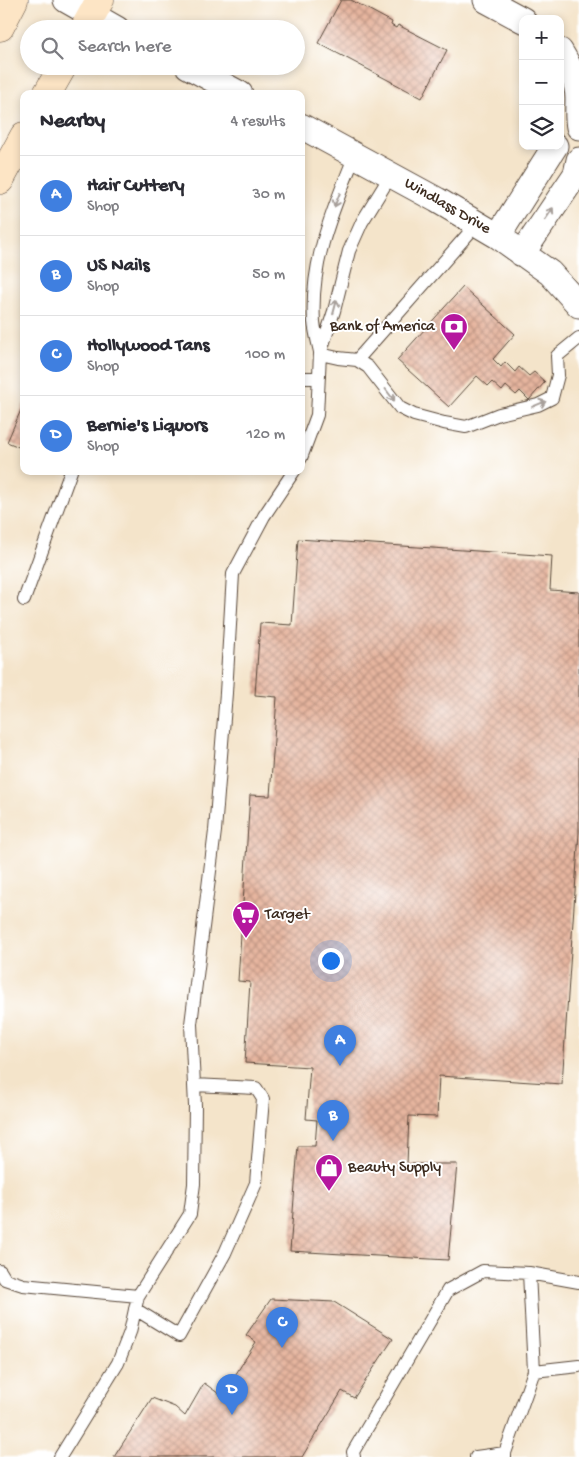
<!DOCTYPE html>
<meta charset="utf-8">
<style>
body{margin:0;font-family:"Gochi Hand",sans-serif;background:#f2f2f3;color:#2b2b33}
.controls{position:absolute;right:15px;top:15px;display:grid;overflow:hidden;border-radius:10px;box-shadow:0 2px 8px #0003}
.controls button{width:45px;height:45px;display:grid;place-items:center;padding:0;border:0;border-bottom:1px solid #e1e1e2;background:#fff;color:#2b2b33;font:25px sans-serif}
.you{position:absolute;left:330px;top:960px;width:18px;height:18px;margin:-12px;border:4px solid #fff;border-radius:50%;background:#1a73e8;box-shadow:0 0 0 8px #1a73e833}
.badge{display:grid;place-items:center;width:32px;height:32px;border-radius:50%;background:#0b8043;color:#fff;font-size:16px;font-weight:700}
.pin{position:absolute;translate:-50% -41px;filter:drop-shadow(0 1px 2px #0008)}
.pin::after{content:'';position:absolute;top:26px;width:18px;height:15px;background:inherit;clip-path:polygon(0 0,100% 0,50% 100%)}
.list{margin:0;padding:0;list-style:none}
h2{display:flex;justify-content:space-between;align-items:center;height:65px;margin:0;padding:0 20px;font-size:21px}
h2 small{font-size:16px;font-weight:400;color:#7c7c81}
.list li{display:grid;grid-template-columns:32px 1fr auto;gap:15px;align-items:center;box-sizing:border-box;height:80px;padding:0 20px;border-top:1px solid #e1e1e2}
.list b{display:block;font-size:19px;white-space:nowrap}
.list p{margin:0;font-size:16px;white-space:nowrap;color:#7c7c81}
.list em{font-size:16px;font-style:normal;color:#7c7c81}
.icon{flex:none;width:28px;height:28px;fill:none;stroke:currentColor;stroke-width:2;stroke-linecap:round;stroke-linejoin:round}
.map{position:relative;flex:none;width:579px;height:1457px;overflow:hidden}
.search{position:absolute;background:#fff;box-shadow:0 2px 8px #0003;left:20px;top:20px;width:285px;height:55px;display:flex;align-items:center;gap:12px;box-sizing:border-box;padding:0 18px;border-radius:28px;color:#7c7c81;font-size:19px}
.panel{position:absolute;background:#fff;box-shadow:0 2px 8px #0003;left:20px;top:90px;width:285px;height:385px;border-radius:10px}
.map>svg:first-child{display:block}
.building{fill:url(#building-cross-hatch)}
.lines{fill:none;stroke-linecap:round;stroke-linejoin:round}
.lane-casing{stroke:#574638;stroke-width:14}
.street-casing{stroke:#574638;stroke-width:27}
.secondary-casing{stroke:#574638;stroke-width:29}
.lane{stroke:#fff;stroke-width:12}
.street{stroke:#fff;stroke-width:25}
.secondary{stroke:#fde5c5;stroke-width:28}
.oneway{stroke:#a79f9a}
.labels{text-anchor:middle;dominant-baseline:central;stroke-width:4;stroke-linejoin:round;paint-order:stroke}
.street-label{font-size:16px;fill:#3b2a1e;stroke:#fff}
.poi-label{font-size:16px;fill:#3b2a1e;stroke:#fff;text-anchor:start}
</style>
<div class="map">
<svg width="579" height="1457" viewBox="0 0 579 1457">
<defs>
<pattern id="building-cross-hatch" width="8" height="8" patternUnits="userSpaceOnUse" patternTransform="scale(1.25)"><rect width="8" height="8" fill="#e6b59f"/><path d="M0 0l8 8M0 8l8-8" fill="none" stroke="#bc9381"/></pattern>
</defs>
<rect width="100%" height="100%" fill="#fff"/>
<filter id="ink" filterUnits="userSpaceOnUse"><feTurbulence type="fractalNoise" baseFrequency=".02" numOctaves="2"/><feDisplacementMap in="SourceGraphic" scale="10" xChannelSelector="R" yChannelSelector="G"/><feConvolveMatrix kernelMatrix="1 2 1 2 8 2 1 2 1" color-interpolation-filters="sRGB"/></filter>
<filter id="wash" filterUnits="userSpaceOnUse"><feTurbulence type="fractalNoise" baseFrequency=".0096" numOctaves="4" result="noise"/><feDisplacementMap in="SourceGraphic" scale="20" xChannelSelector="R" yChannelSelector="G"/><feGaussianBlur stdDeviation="1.12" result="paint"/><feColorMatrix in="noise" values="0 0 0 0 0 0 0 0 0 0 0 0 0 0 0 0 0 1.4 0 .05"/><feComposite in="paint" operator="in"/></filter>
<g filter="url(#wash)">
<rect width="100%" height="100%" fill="#f4e4ca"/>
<g id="blocks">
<!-- building -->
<path class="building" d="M341,0H351L392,22L391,25L396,28L398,25L447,50L422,98L318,43Z
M463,287L515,334L493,359L501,367L505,362L515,372L519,367L529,376L534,372L545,382L529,400L520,391L516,395L506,386L502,391L492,382L488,386L477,376L449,407L397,360Z
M24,403V449L7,442Z
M298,539L552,556L550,590L579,592V832L562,1084L439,1076L437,1117L409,1116L407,1164H457L448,1260L290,1251L298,1146H315L317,1120L306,1119L310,1067L245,1063L250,982L238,981L250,795L270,796L277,697L255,695L260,623L292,625Z
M271,1299L334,1302L393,1339L354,1398L342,1391L302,1457H114L152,1398L175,1407L185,1416L204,1383L222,1396L256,1342L246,1335Z"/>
</g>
</g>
<g filter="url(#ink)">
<use href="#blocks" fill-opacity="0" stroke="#574638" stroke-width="1"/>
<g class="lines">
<defs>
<path id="lane" d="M320,352C318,343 315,332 314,322C310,261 333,210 355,155
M320,354L338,358L357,360L368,367L400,408L414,415L444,423L466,427L499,414L538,405L552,398L558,375L557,356L579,338
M357,360L477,224
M301,378H319
M301,458L317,415L320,354L334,311L349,251L362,222L391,175
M24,600L71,471
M0,1271L5,1279L23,1285L138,1296
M529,1273L534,1371
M135,1309L179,1336L225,1253L256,1183L263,1099L256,1088L194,1085
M60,1457L118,1363L130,1332L138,1296L190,1214L194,1184L195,1106L191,1024L215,831L226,693L233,574L264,516L294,471
M354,1457L353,1452L448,1290L483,1271L529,1273L579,1282
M476,1457L505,1453
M505,1457V1453L534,1371L579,1366"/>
<path id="street" d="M66,0L117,29
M486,0L523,20
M560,51C569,66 578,81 578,99C578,109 577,117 579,127
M188,66L240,94
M301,126L437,200L498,236L550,273L579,305
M498,236L555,146
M522,254L576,174L579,160"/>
<path id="secondary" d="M0,27L14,0
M84,29L100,0
M47,94L63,66
M0,180L24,136"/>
</defs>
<!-- lane casing -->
<use href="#lane" class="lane-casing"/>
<!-- street casing -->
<use href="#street" class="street-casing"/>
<!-- secondary casing -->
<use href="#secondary" class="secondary-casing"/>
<!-- lane -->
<use href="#lane" class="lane"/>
<!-- street -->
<use href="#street" class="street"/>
<!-- secondary -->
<use href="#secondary" class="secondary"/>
</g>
<!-- one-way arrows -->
<defs><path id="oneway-shaft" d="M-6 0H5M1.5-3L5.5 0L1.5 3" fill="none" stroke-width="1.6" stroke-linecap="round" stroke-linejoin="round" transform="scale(1.25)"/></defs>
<g class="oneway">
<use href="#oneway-shaft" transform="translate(337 200) rotate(112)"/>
<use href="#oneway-shaft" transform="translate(549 214) rotate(-56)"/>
<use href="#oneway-shaft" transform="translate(335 307) rotate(-75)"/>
<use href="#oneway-shaft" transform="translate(390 395) rotate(53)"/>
<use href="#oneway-shaft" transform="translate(539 404) rotate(-22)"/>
</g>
</g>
<!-- icons -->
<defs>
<symbol id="bank-pin" viewBox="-11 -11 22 30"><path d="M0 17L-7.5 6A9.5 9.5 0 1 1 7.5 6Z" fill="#b5179e" stroke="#fff"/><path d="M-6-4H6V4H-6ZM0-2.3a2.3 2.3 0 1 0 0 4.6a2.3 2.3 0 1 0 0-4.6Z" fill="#fff"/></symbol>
<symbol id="supermarket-pin" viewBox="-11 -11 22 30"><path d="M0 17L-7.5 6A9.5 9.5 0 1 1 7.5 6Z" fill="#b5179e" stroke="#fff"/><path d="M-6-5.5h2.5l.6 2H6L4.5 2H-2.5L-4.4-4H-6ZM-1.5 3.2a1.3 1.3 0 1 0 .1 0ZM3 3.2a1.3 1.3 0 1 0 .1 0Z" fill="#fff"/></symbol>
<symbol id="shop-pin" viewBox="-11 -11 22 30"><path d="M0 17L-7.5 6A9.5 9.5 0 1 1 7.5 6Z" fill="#b5179e" stroke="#fff"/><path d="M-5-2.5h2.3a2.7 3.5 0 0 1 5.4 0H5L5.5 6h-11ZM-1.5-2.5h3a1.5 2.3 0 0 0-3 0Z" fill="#fff"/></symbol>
</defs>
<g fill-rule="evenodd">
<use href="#bank-pin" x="438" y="311" width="32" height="43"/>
<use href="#supermarket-pin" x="230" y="899" width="32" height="43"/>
<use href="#shop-pin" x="313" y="1152" width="32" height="43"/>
</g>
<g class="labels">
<!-- street labels -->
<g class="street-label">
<text transform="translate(447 207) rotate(30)">Windlass Drive</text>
</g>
<!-- poi labels -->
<g class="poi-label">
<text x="435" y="327" text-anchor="end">Bank of America</text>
<text x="265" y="915">Target</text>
<text x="348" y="1168">Beauty Supply</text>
</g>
</g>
</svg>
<div class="controls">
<button>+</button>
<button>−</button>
<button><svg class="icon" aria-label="layers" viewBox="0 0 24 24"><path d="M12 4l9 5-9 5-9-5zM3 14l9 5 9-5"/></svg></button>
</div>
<div class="you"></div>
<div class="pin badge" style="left:340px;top:1066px;background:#3f7fe0">A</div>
<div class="pin badge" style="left:333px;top:1141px;background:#3f7fe0">B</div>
<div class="pin badge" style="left:282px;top:1348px;background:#3f7fe0">C</div>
<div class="pin badge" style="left:232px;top:1415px;background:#3f7fe0">D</div>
<div class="search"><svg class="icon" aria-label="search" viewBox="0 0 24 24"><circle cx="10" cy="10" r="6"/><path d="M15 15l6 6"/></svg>Search here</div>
<section class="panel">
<h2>Nearby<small>4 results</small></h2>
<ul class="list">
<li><span class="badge" style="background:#3f7fe0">A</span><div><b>Hair Cuttery</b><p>Shop</p></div><em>30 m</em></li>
<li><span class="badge" style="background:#3f7fe0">B</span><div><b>US Nails</b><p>Shop</p></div><em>50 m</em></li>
<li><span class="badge" style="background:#3f7fe0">C</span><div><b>Hollywood Tans</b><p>Shop</p></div><em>100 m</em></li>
<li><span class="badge" style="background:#3f7fe0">D</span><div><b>Bernie's Liquors</b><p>Shop</p></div><em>120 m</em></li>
</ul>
</section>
</div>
